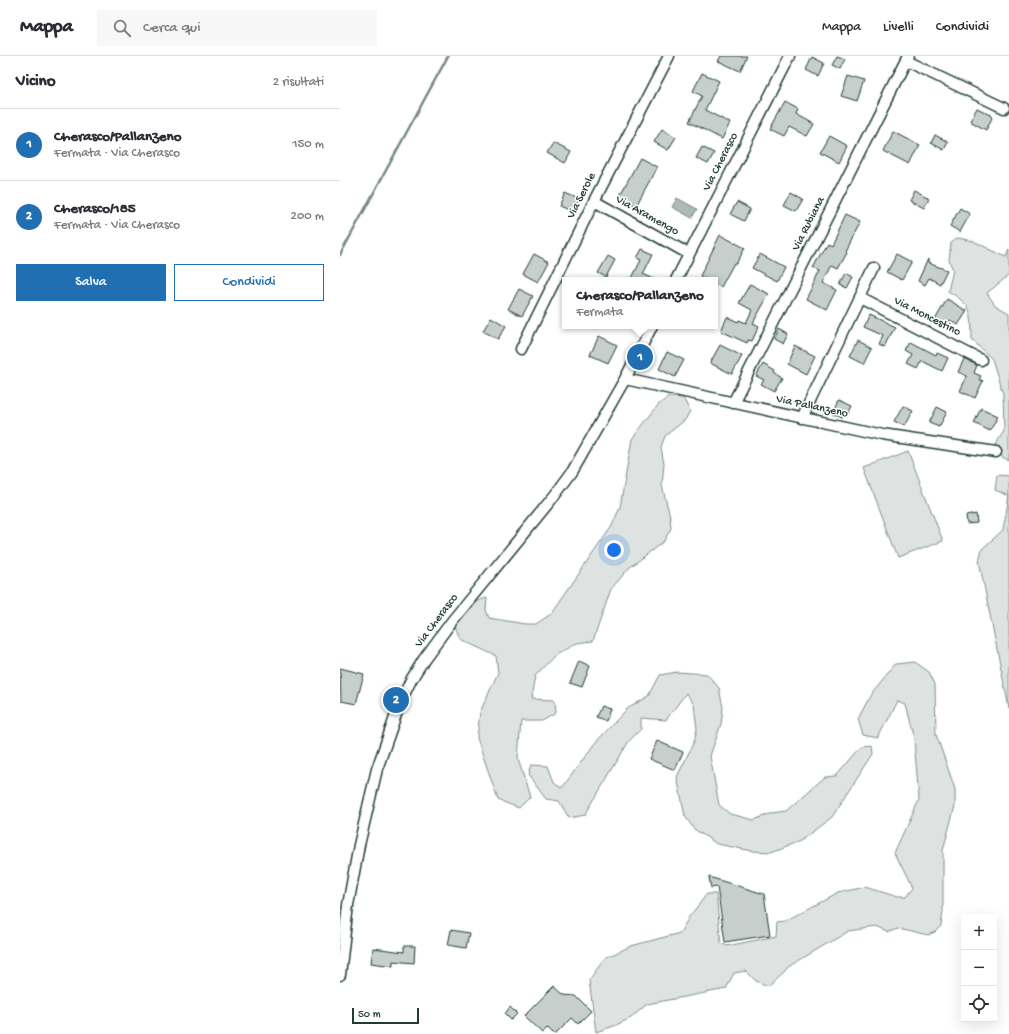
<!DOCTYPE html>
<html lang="it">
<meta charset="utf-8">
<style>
body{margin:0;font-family:"Gochi Hand",sans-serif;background:#f7f7f7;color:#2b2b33}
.controls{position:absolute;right:12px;bottom:12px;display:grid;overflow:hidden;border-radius:0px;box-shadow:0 4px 16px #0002}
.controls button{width:36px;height:36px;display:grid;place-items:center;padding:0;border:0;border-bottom:1px solid #e1e1e2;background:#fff;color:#2b2b33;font:20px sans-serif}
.scale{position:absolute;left:12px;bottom:10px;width:67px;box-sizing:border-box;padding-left:4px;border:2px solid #1f3d34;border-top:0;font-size:11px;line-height:14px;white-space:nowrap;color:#1f3d34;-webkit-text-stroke:3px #fff;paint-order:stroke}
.you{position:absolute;left:274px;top:494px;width:14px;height:14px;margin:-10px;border:3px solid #fff;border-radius:50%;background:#1a73e8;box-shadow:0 0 0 6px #1a73e833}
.badge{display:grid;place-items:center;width:26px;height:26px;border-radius:50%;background:#1f6fb2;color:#fff;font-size:13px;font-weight:700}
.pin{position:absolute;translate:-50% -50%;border:2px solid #fff;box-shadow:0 1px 4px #0006}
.popup{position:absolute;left:222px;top:221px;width:156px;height:52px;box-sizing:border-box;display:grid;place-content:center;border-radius:0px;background:#fff;filter:drop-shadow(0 1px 3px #0005);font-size:13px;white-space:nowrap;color:#7c7c81}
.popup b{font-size:15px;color:#2b2b33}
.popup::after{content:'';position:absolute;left:50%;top:100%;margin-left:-8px;border:8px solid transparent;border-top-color:#fff}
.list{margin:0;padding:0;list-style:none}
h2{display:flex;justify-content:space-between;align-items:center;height:52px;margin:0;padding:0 16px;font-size:17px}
h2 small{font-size:13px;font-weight:400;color:#7c7c81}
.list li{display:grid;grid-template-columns:26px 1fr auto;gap:12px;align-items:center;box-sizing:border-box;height:72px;padding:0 16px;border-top:1px solid #e1e1e2}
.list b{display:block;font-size:15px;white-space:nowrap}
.list p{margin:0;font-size:13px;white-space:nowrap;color:#7c7c81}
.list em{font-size:13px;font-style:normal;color:#7c7c81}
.actions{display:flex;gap:8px;padding:12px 16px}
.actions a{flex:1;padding:9px 0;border:1px solid #1f6fb2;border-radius:0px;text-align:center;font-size:14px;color:#1f6fb2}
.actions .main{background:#1f6fb2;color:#fff}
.icon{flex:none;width:22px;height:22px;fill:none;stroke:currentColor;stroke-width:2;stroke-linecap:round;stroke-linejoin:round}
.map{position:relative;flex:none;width:669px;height:978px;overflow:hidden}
header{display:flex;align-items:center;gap:24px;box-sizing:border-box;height:56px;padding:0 20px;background:#fff;border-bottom:1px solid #e1e1e2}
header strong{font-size:19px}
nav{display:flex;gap:22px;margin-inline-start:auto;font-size:14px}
.search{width:280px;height:36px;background:#f7f7f7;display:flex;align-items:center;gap:10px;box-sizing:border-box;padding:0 14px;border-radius:0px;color:#7c7c81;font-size:15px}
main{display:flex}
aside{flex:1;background:#fff}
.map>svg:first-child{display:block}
.green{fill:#dee3e2;stroke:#7e908b}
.water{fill:#afbab7;stroke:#758883}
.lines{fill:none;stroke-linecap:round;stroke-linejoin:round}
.stream{stroke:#758883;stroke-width:2.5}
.building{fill:#c7cfcc;stroke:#1f3d34}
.minor-casing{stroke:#1f3d34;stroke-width:13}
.minor{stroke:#fff;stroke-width:10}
.labels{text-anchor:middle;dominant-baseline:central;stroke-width:3;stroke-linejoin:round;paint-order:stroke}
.street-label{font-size:12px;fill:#1f3d34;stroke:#fff}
</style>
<header>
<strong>Mappa</strong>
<div class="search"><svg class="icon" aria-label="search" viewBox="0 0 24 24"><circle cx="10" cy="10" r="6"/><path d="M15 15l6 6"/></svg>Cerca qui</div>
<nav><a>Mappa</a><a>Livelli</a><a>Condividi</a></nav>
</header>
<main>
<aside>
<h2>Vicino<small>2 risultati</small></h2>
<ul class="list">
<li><span class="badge">1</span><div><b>Cherasco/Pallanzeno</b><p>Fermata · Via Cherasco</p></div><em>150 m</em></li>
<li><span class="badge">2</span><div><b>Cherasco/185</b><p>Fermata · Via Cherasco</p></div><em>200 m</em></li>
</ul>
<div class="actions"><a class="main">Salva</a><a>Condividi</a></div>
</aside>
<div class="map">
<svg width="669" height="978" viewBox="0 0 669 978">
<rect width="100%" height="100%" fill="#fff"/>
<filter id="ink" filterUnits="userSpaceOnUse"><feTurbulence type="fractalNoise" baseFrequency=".025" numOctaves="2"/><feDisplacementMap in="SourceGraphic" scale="8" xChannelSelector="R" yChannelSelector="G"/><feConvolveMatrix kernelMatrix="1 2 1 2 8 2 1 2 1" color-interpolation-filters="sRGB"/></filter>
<g filter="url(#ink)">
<!-- green -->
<path class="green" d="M618,182L633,185L666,201L669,193V219L647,237L655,249L669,257V404L662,401L654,391L664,375L663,338L652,303L632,284C631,255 634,251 608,235L613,214L609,204L611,187Z
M329,341L343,342L350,355L345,364L325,380L321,391L324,408L322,430L330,460L331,472L324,485L289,512L271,533L253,585L237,587L215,599L195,620L191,643L215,644L216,657L202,665H181L178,703L190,741L179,752L158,744L137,682L140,656L158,617L156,600L120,583L115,570L137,545L147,542L146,554L149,562L185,568H196L211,558L272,470L280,451L292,383L319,348Z
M568,395L603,485L558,502L524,412Z
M657,419L669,420V652L639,505L642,493L663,474L669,440L655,434Z
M575,606L589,616L595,628L596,678L615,733V750L603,794V855L601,870L595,876L588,879L558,872L549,876L537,871L508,875L448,911L444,916L428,930L416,925L406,915L394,917L386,933L307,948L291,962L274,970L256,976L249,924L265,902L291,890L340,877L349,861L367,838H376L381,887L387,890L436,880L437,866L445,865L498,837L525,831L557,841H565L572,832L555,797L579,744L574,683L565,647L557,644L538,682L523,679L518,663L530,640L556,608Z
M337,616L367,618L379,632L383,652L381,668L370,700L379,749L390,758L414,764L432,757L446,755L485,721L497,720L522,691L532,690L533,698L492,761L460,785L431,796L413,795L377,788L354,773L345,760L337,721L354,686L357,673L354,649L346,637L326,664L301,662V673L289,685L245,759L229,762L219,745L206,743L188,719L191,709L208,710L214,726L222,732L255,687L287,653L309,640L320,619Z"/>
<!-- water -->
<path class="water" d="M337,142L357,153L352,162L332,151Z"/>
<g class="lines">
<!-- stream -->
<path class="stream" d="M0,199L108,0"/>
</g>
<!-- building -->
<path class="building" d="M381,0H407L400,15L378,5Z
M497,0L505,3L500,13L492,9Z
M472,1L484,7L478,20L466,14Z
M362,17L379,25L365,54L390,67L382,83L349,66L362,40L353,35Z
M508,20L524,25L517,45L501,40Z
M445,46L458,53L456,58L474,68L467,80L449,71L444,80L430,73Z
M637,52L653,60L646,74L630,65Z
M322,73L336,81L328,94L314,86Z
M553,75L580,89L570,109L543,95Z
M595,79L608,86L604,94L591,87Z
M489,80L507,90L499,106L480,96Z
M213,87L231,96L225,107L207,97Z
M362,91L374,97L368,108L356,102Z
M300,102L317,111L296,150L279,141Z
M574,134L589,142L584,152L569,144Z
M451,136L463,143L456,155L444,149Z
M225,137L239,143L233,156L219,150Z
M397,146L410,153L404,165L390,158Z
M620,152L630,158L620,176L610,170Z
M505,159L520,166L505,195L507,196L498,212L492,209L483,227L497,234L487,254L466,243L480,215L473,212L487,186L491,188Z
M380,179L405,192L396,208L394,207L381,231L375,228V224H368L360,220Z
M302,193L313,198L303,218L316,224H291L301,204L297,202Z
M194,198L209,206L198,226L183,218Z
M420,198L444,211L437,225L412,212Z
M557,198L572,206L562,224L547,216Z
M268,200L275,204L266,221L258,217Z
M588,203V207L607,214L600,228L589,222L585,229L578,225Z
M506,217L513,221L507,232L500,229Z
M410,228L429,238L413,267L419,270L412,285L408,284L407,287L381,275L387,261L398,266L399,264L406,267L412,254L399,247Z
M179,233L193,240L182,260L168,253Z
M607,243L627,255L618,269L610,264L606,270L595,264Z
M529,259L555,271L545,291L539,288L543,280L523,271Z
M151,261L166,270L158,283L143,275Z
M439,273L448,278L443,288L434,283Z
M259,280L277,289L268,307L250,299Z
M518,284L532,291L524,307L510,300Z
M571,286L596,299L597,297L608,302L602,315L582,305L578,313L568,308L573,299L566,295Z
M380,289L402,300L392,318L370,307Z
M455,290L475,300L466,318L447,308Z
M327,296L344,304L335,321L319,313Z
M624,303L637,309L634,317L641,320L639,323L643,325L635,342L620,335L627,320L618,316Z
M423,308L435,315L434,317L442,322L434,335L421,328L424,324L416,320Z
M499,344L512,350L507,360L503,358L502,361L493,357Z
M563,350L573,355L564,371L554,366Z
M597,351L607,356L599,371L589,367Z
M641,352L658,360L650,375L634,367Z
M636,458L637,467L627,468L626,460Z
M239,605L250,610L242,631L230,627Z
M0,612L24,618L16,648L1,645Z
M261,650L270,653L266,665L256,661Z
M317,685L343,696L335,714L309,703Z
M369,821L424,838L430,879L385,886L377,831L371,832Z
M111,874L129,877L126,892L108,889Z
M64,890H75L74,907L53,905V910L31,907L33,892L64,896Z
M214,930L224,939L236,940L251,955L238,968L232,962L216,978H213L207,972L202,977L184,960Z
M170,951L177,958L171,964L165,958Z"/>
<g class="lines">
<defs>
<path id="minor" d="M566,5L664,52
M254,145L349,198
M336,224L450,0
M520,242L641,304
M181,293L254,145L329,0
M285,323L542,379L656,396
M393,347L568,0
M462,362L534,212
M0,919L8,849L19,789L37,713L60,647L71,624L84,603L112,565L215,439L232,416L285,323L312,270"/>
</defs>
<!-- minor casing -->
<use href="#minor" class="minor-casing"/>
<!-- minor -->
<use href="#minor" class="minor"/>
</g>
</g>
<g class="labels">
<!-- street labels -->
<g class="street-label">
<text transform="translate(381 106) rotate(-63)">Via Cherasco</text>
<text transform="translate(242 140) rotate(-63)">Via Serole</text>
<text transform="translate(307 160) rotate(29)">Via Aramengo</text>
<text transform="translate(469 168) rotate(-63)">Via Rubiana</text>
<text transform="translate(587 261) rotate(27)">Via Moncestino</text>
<text transform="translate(472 351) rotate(12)">Via Pallanzeno</text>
<text transform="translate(97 565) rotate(-53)">Via Cherasco</text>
</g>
</g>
</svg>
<div class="controls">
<button>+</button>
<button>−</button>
<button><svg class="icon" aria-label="locate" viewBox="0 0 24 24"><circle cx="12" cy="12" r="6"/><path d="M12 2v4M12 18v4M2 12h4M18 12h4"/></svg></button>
</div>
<div class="scale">50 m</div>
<div class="you"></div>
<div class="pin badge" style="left:300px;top:301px">1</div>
<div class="popup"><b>Cherasco/Pallanzeno</b>Fermata</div>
<div class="pin badge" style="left:56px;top:644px">2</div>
</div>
</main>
